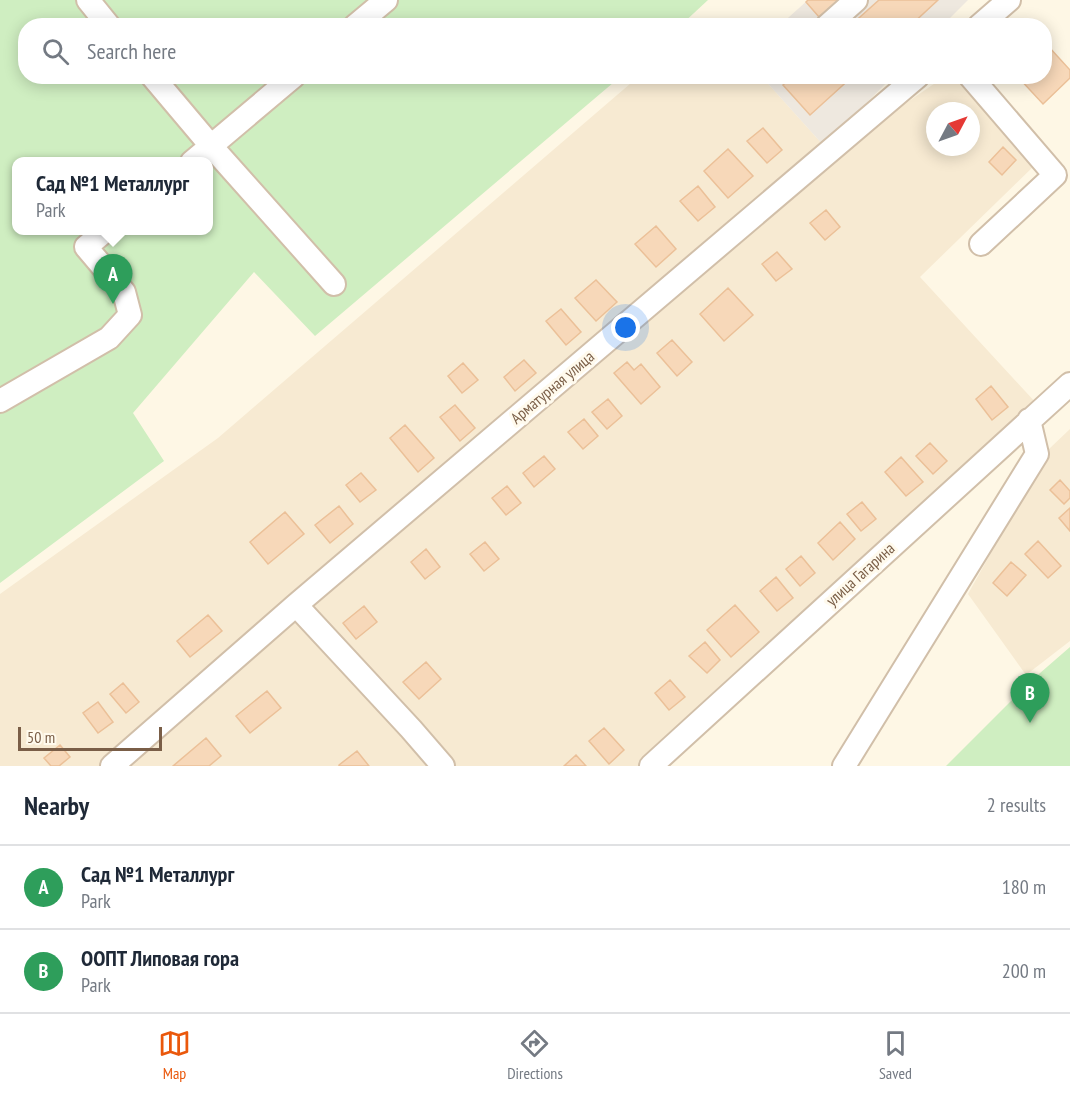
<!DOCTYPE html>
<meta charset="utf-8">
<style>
body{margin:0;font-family:"PT Sans Narrow",sans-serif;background:#f2f2f3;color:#1f2937}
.compass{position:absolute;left:926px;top:102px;width:54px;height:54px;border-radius:50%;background:#fff;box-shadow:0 3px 15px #0003;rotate:49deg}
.scale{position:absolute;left:18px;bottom:15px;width:144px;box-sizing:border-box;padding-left:6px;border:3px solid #7a5e47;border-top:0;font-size:16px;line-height:21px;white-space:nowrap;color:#7a5e47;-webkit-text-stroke:4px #fffaed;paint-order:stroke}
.you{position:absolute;left:626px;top:328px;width:21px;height:21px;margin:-15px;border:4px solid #fff;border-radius:50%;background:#1a73e8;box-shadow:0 0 0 9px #1a73e833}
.badge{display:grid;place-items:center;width:39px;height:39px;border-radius:50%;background:#ea580c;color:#fff;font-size:20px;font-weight:700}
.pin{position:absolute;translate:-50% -50px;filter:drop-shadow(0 2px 3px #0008)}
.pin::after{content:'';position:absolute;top:32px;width:21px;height:18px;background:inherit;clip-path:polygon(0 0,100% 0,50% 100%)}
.popup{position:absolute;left:12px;top:157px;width:201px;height:78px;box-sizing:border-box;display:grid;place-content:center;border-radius:12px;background:#fff;filter:drop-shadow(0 2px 4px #0005);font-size:20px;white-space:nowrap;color:#747a83}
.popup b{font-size:22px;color:#1f2937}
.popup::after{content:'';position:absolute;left:50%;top:100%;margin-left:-12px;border:12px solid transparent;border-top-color:#fff}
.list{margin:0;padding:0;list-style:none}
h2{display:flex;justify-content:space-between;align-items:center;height:78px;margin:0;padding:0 24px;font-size:26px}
h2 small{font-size:20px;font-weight:400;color:#747a83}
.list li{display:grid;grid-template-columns:39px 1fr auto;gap:18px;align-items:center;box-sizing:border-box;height:84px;padding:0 24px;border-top:2px solid #e0e1e3}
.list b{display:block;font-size:22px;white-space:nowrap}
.list p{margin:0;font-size:20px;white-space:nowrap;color:#747a83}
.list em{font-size:20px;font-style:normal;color:#747a83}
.icon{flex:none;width:33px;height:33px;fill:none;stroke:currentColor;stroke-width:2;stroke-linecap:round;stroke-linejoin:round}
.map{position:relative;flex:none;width:1070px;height:766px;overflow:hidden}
.search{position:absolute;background:#fff;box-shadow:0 3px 15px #0003;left:18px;right:18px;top:18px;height:66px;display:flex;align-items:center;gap:15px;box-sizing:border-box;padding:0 21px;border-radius:24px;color:#747a83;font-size:22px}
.sheet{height:246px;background:#fff}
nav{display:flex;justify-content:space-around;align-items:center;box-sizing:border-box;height:84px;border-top:2px solid #e0e1e3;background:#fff;font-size:16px;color:#747a83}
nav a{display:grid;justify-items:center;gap:3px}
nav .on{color:#ea580c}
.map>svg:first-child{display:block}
.residential{fill:#f7ead2;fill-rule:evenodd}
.industrial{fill:#eee8df}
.green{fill:#cfeec1;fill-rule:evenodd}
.building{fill:#f7d8b9;stroke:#ebc098;stroke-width:1.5}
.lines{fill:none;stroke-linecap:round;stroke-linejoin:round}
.minor-casing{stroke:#d1bfa9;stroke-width:26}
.minor{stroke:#fff;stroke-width:22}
.labels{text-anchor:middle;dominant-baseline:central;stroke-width:6;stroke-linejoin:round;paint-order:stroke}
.street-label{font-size:16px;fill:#7a5e47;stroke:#fffaed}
</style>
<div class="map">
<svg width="1070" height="766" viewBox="0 0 1070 766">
<rect width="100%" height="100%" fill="#fef7e5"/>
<!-- residential -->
<path class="residential" d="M638,77H762L824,146L104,766H0V594L218,438Z
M944,77H958L1038,162L920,277L1037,404L655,766H449L308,604L877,123ZM935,111H971V147H935Z
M1070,429V641L1026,675L968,594L1049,449Z
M297,616L427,766H124Z"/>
<!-- industrial -->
<path class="industrial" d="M808,0H968L943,25L779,26Z
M762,77H892L824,146Z"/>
<!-- green -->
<path class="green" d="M0,0H708L680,26H26V76L620,77L315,336L254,272L133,413L164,461L0,583ZM17,162H209V230H17Z
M1070,647V766H946L1032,680Z"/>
<!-- building -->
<path class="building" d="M808,0H839L819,17L806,2Z
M879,0H938L910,26H850Z
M1049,47L1070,70V78L1043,104L1017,76H1044V50Z
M793,76H853L810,115L783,85Z
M763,128L782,150L767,163L747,141Z
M1003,147L1016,160L1002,175L989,162Z
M728,149L753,176L728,198L704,171Z
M698,186L715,207L698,221L680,201Z
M826,210L840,227L825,240L810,223Z
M656,226L676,249L656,267L635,244Z
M777,252L792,269L776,281L762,264Z
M596,280L617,302L596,321L575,298Z
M728,288L753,315L724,341L700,314Z
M561,309L581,332L566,345L546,321Z
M672,340L692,362L677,376L657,353Z
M524,360L536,373L515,391L504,377Z
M627,362L634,370L641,364L660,387L641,404L614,373Z
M463,363L478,380L462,393L448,376Z
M991,386L1008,407L992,420L976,399Z
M608,399L622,416L607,429L592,412Z
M455,405L475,428L460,441L440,417Z
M584,419L598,436L583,449L568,432Z
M405,425L434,458L418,472L390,438Z
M930,443L947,461L933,474L916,456Z
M544,456L555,469L534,487L523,473Z
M901,457L923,482L906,496L885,472Z
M361,473L376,490L360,502L346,485Z
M1060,480L1070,491V498L1064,504L1050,490Z
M507,486L521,503L506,515L492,498Z
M862,502L876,519L861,531L847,514Z
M339,506L353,524L330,543L315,525Z
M1070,508V531L1059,518Z
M285,512L304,534L268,564L250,542Z
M840,522L855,539L833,560L818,543Z
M1038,541L1061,566L1048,578L1025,554Z
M485,542L499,559L484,571L470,554Z
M426,549L440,567L425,579L411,562Z
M801,556L815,573L800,586L786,569Z
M1011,562L1026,575L1007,596L993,583Z
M776,577L793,598L777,611L760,591Z
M735,605L759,632L731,657L707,630Z
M364,606L377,622L356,639L343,623Z
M208,615L222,631L190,657L177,641Z
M705,642L720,660L707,673L689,656Z
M426,662L441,679L419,699L403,682Z
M670,680L685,697L669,710L655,693Z
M123,683L139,702L126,713L110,694Z
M267,691L281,708L250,733L236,716Z
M98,702L113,722L98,733L83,713Z
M604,728L624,750L609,764L589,741Z
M206,738L221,756L209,766H173Z
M60,745L70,757L59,766H51L44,758Z
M357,751L369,766H339V765Z
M576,755L586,766H564Z"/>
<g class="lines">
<defs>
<path id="minor" d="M88,0L109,26
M355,26L386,0
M827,26L856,0
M979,26L1009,0
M152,76L211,146L334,284
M970,76L1055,175L981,244
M192,162L294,76
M0,401L109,338L130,315L124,292L86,247L106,230
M296,605L411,729L443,766
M112,766L296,605L918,76
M651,766L1070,384
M844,766L1037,454L1029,420"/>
</defs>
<!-- minor casing -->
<use href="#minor" class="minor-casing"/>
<!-- minor -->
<use href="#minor" class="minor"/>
</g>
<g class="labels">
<!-- street labels -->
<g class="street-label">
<text transform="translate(552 387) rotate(-40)">Арматурная улица</text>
<text transform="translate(860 574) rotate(-42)">улица Гагарина</text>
</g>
</g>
</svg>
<svg class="compass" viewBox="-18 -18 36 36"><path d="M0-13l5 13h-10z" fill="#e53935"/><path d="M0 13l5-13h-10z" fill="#747a83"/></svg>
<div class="scale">50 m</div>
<div class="you"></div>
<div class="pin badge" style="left:113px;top:304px;background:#2e9e5b">A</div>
<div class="popup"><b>Сад №1 Металлург</b>Park</div>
<div class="pin badge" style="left:1030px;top:723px;background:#2e9e5b">B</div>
<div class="search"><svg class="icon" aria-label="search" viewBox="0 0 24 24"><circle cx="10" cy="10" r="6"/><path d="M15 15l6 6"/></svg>Search here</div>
</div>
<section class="sheet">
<h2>Nearby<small>2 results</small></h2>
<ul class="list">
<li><span class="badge" style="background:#2e9e5b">A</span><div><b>Сад №1 Металлург</b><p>Park</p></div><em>180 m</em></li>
<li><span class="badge" style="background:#2e9e5b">B</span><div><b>ООПТ Липовая гора</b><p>Park</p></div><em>200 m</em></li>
</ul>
</section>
<nav>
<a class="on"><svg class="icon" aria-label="map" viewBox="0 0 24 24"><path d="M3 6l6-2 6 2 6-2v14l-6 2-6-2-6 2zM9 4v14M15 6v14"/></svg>Map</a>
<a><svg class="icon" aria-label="directions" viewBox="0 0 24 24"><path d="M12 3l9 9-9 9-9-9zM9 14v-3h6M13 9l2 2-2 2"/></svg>Directions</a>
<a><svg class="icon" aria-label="saved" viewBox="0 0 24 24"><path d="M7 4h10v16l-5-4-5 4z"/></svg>Saved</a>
</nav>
